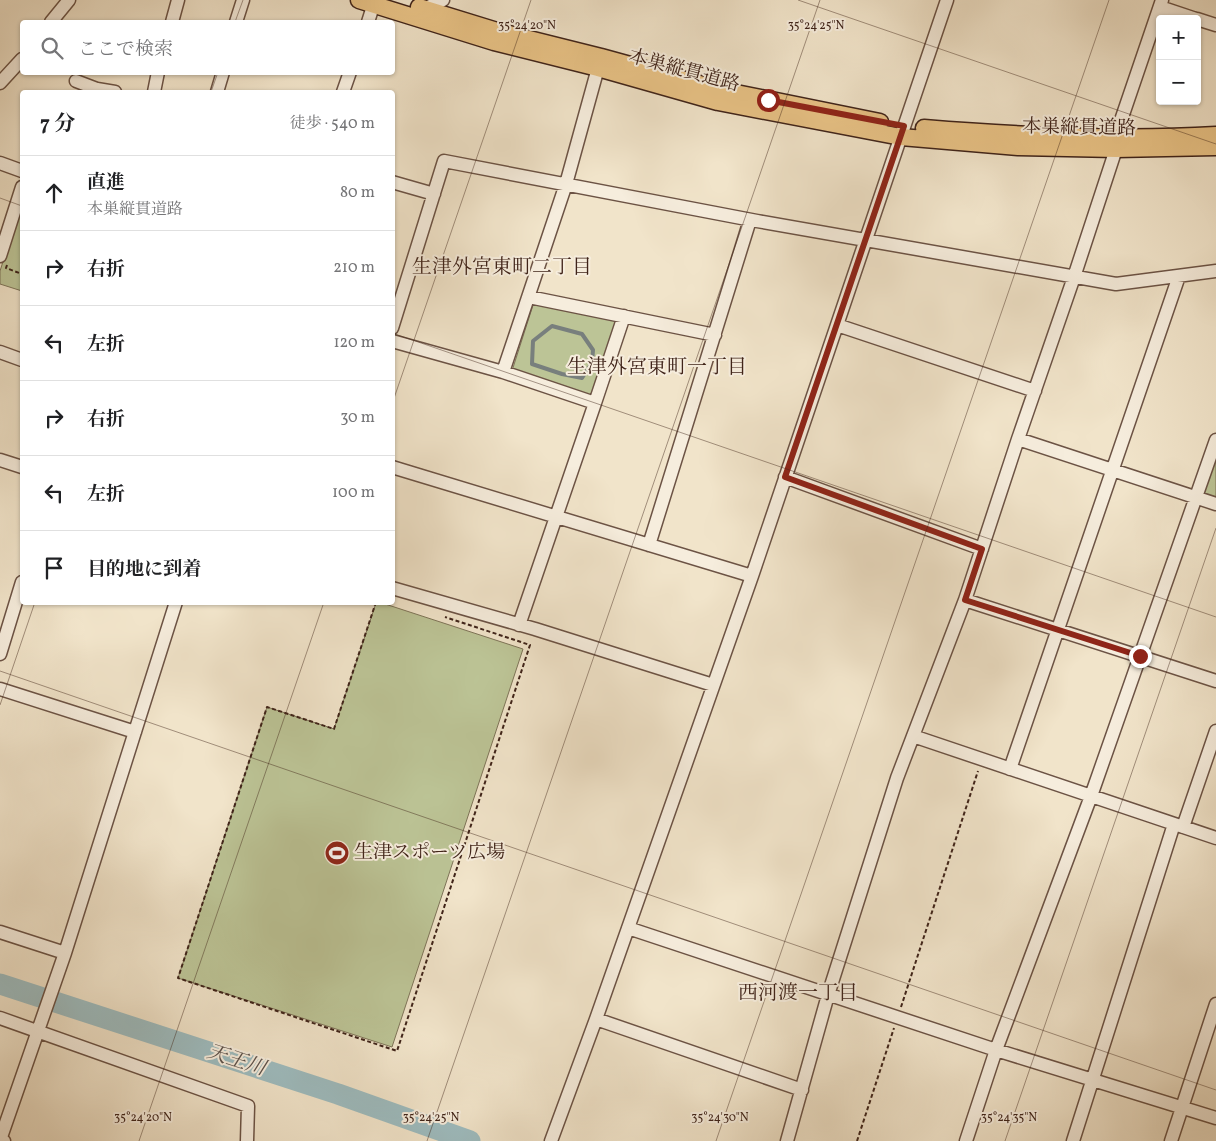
<!DOCTYPE html>
<html lang="ja">
<meta charset="utf-8">
<style>
body{margin:0;font-family:Vollkorn,"Noto Serif JP",serif;background:#f6f6f6;color:#202124}
.controls{position:absolute;right:15px;top:15px;display:grid;overflow:hidden;border-radius:5px;box-shadow:0 1px 4px #0004}
.controls button{width:45px;height:45px;display:grid;place-items:center;padding:0;border:0;border-bottom:1px solid #e0e0e0;background:#fff;color:#202124;font:25px sans-serif}
.stop{position:absolute;width:15px;height:15px;margin:-11px;border:4px solid #8f2418;border-radius:50%;background:#fff}
.stop.end{background:#8f2418;border-color:#fff;box-shadow:0 1px 5px #0008}
.list{margin:0;padding:0;list-style:none}
h2{display:flex;justify-content:space-between;align-items:center;height:65px;margin:0;padding:0 20px;font-size:21px}
h2 small{font-size:16px;font-weight:400;color:#757577}
.list li{display:grid;grid-template-columns:32px 1fr auto;gap:15px;align-items:center;box-sizing:border-box;height:75px;padding:0 20px;border-top:1px solid #e0e0e0}
.list b{display:block;font-size:19px;white-space:nowrap}
.list p{margin:0;font-size:16px;white-space:nowrap;color:#757577}
.list em{font-size:16px;font-style:normal;color:#757577}
.icon{flex:none;width:28px;height:28px;fill:none;stroke:currentColor;stroke-width:2;stroke-linecap:round;stroke-linejoin:round}
.map{position:relative;flex:none;width:1216px;height:1141px;overflow:hidden}
.search{position:absolute;background:#fff;box-shadow:0 1px 4px #0004;left:20px;top:20px;width:375px;height:55px;display:flex;align-items:center;gap:12px;box-sizing:border-box;padding:0 18px;border-radius:5px;color:#757577;font-size:19px}
.panel{position:absolute;background:#fff;box-shadow:0 1px 4px #0004;left:20px;top:90px;width:375px;height:515px;border-radius:5px}
.map>svg:first-child{display:block}
.green{fill:#bcc496;stroke:#7e7458}
.lines{fill:none;stroke-linecap:round;stroke-linejoin:round}
.stream{stroke:#787f7d;stroke-width:4}
.river{stroke:#9ebcbf;stroke-width:21}
.minor-casing{stroke:#6c5345;stroke-width:15}
.major-casing{stroke:#3f2319;stroke-width:19}
.path{stroke:#3f2319;stroke-width:2;stroke-dasharray:4 2.5;stroke-linecap:butt}
.minor{stroke:#f6eddd;stroke-width:12}
.major{stroke:#e8c285;stroke-width:16}
.route{stroke:#8f2418;stroke-width:6}
.ticks{fill:none;stroke:#3f2319;stroke-width:1;stroke-opacity:0.45}
.labels{text-anchor:middle;dominant-baseline:central;stroke-width:4;stroke-linejoin:round;paint-order:stroke}
.street-label{font-size:19px;fill:#3f2319;stroke:#f6eddd}
.poi-label{font-size:19px;fill:#3f2319;stroke:#f6eddd;text-anchor:start}
.neighbourhood-label{font-size:20px;fill:#3f2319;stroke:#f6eddd}
.water-label{font-size:20px;font-style:italic;fill:#5c514b;stroke:#f6eddd}
.ticks-label{font-size:12px;text-anchor:middle;fill:#3f2319;stroke:#f6eddd;stroke-width:4;stroke-linejoin:round;paint-order:stroke}
</style>
<div class="map">
<svg width="1216" height="1141" viewBox="0 0 1216 1141">
<rect width="100%" height="100%" fill="#f1e4ca"/>
<filter id="stains"><feTurbulence type="fractalNoise" baseFrequency=".004" numOctaves="4"/><feColorMatrix values="0 0 0 0 .2 0 0 0 0 .09 0 0 0 0 .02 0 0 0 .5 -.17"/></filter>
<radialGradient id="worn" r=".72"><stop offset=".6" stop-color="#630" stop-opacity="0"/><stop offset="1" stop-color="#630" stop-opacity=".3"/></radialGradient>
<!-- green -->
<path class="green" d="M22,202V291L0,284V271Z
M534,302L620,322L594,398L511,374Z
M1216,457V498L1203,494Z
M376,603H382L523,649L392,1047L178,978L267,707L334,729Z"/>
<g class="lines">
<!-- stream -->
<path class="stream" d="M552,326L582,334L593,350L592,363L582,378L562,374L532,364L533,341Z"/>
<!-- river -->
<path class="river" d="M0,984L338,1094L470,1141"/>
<defs>
<path id="minor" d="M1160,7L1196,19
M424,9L443,0
M1197,19L1216,25
M51,22L69,0
M172,22L178,0
M236,22L243,0
M368,22L375,0
M76,81L97,89L115,92
M0,83L22,59
M154,92L158,72
M217,92L223,72
M343,92L350,72
M0,163L22,171
M392,182L434,194
M0,256L22,187
M529,297L715,335
M837,325L1035,391
M392,328L444,161L757,221L1116,284L1216,271
M392,341L503,372L595,403L519,625
M0,352L22,360
M503,372L566,184L598,68
M595,403L624,316
M1018,439L1216,504
M0,460L22,467
M392,467L752,576
M785,477L982,549
M649,545L750,220
M392,588L535,629L713,685
M965,600L1216,681
M0,654L22,582
M0,689L135,732
M913,736L1216,838
M1010,769L1179,276
M1183,827L1216,731
M628,928L996,1050L1216,1118
M0,932L65,953
M0,1018L248,1106L247,1141
M596,1019L802,1090
M4,1141L0,1140L65,953L176,602
M551,1141L596,1019L752,576L947,0
M787,1141L828,995L897,778L965,600L1018,439L1074,277L1116,149L1115,138L1162,0
M966,1141L996,1050L1091,796L1216,440
M1073,1141L1174,824
M1171,1141L1216,1004"/>
<path id="major" d="M359,0L494,42L598,68L718,102L901,137L1018,147L1116,149L1216,147
M419,7L497,31L601,57L721,90L880,122
M924,128C1021,136 1119,141 1216,135"/>
</defs>
<!-- minor casing -->
<use href="#minor" class="minor-casing"/>
<!-- major casing -->
<use href="#major" class="major-casing"/>
<!-- path -->
<path class="path" d="M7,265L6,268L22,274
M376,602L334,729L267,707L178,978L397,1051L530,645L445,617
M901,1007L978,771
M857,1141L894,1028"/>
<!-- minor -->
<use href="#minor" class="minor"/>
<!-- major -->
<use href="#major" class="major"/>
</g>
<g class="lines">
<!-- route -->
<path class="route" d="M768,100L904,126L785,477L982,549L965,600L1140,656"/>
</g>
<!-- ticks -->
<path class="ticks" d="M798,0L1216,144M235,22L243,0M211,92L218,72M0,198L22,206M392,333L1216,617M392,404L531,0M0,671L1216,1090M0,705L35,602M139,1141L324,602M427,1141L820,0M716,1141L1109,0M1005,1141L1216,528"/>
<!-- icons -->
<defs>
<symbol id="stadium-disc" viewBox="-11 -11 22 22"><circle r="9.5" fill="#8f2418" stroke="#f6eddd"/><path d="M0-5a6.5 5 0 1 0 0 10a6.5 5 0 1 0 0-10ZM-3.5-1.8h7v3.6h-7Z" fill="#fff"/></symbol>
</defs>
<g fill-rule="evenodd">
<use href="#stadium-disc" x="323" y="839" width="28" height="28"/>
</g>
<g class="labels">
<!-- street labels -->
<g class="street-label">
<text transform="translate(684 71) rotate(15)">本巣縦貫道路</text>
<text transform="translate(1079 128) rotate(1)">本巣縦貫道路</text>
</g>
<!-- poi labels -->
<g class="poi-label">
<text x="354" y="853">生津スポーツ広場</text>
</g>
<!-- neighbourhood labels -->
<g class="neighbourhood-label">
<text x="502" y="268">生津外宮東町二丁目</text>
<text x="657" y="368">生津外宮東町一丁目</text>
<text x="798" y="994">西河渡一丁目</text>
</g>
<!-- water labels -->
<g class="water-label">
<text transform="translate(236 1061) rotate(18)">天王川</text>
</g>
</g>
<g class="ticks-label">
<text x="527" y="29">35°24'20"N</text>
<text x="816" y="29">35°24'25"N</text>
<text x="143" y="1121">35°24'20"N</text>
<text x="431" y="1121">35°24'25"N</text>
<text x="720" y="1121">35°24'30"N</text>
<text x="1009" y="1121">35°24'35"N</text>
</g>
<rect width="100%" height="100%" filter="url(#stains)"/>
<rect width="100%" height="100%" fill="url(#worn)"/>
</svg>
<div class="controls">
<button>+</button>
<button>−</button>
</div>
<div class="stop" style="left:768px;top:100px"></div>
<div class="stop end" style="left:1140px;top:656px"></div>
<div class="search"><svg class="icon" aria-label="search" viewBox="0 0 24 24"><circle cx="10" cy="10" r="6"/><path d="M15 15l6 6"/></svg>ここで検索</div>
<section class="panel">
<h2>7 分<small>徒歩 · 540 m</small></h2>
<ul class="list">
<li><svg class="icon" aria-label="ahead" viewBox="0 0 24 24"><path d="M12 20V5M6 11l6-6 6 6"/></svg><div><b>直進</b><p>本巣縦貫道路</p></div><em>80 m</em></li>
<li><svg class="icon" aria-label="right" viewBox="0 0 24 24"><path d="M7 20v-9h11M14 6l5 5-5 5"/></svg><div><b>右折</b></div><em>210 m</em></li>
<li><svg class="icon" aria-label="left" viewBox="0 0 24 24"><path d="M17 20v-9H6M10 6l-5 5 5 5"/></svg><div><b>左折</b></div><em>120 m</em></li>
<li><svg class="icon" aria-label="right" viewBox="0 0 24 24"><path d="M7 20v-9h11M14 6l5 5-5 5"/></svg><div><b>右折</b></div><em>30 m</em></li>
<li><svg class="icon" aria-label="left" viewBox="0 0 24 24"><path d="M17 20v-9H6M10 6l-5 5 5 5"/></svg><div><b>左折</b></div><em>100 m</em></li>
<li><svg class="icon" aria-label="arrive" viewBox="0 0 24 24"><path d="M6 21V4h12l-3 4 3 4H6"/></svg><div><b>目的地に到着</b></div></li>
</ul>
</section>
</div>
